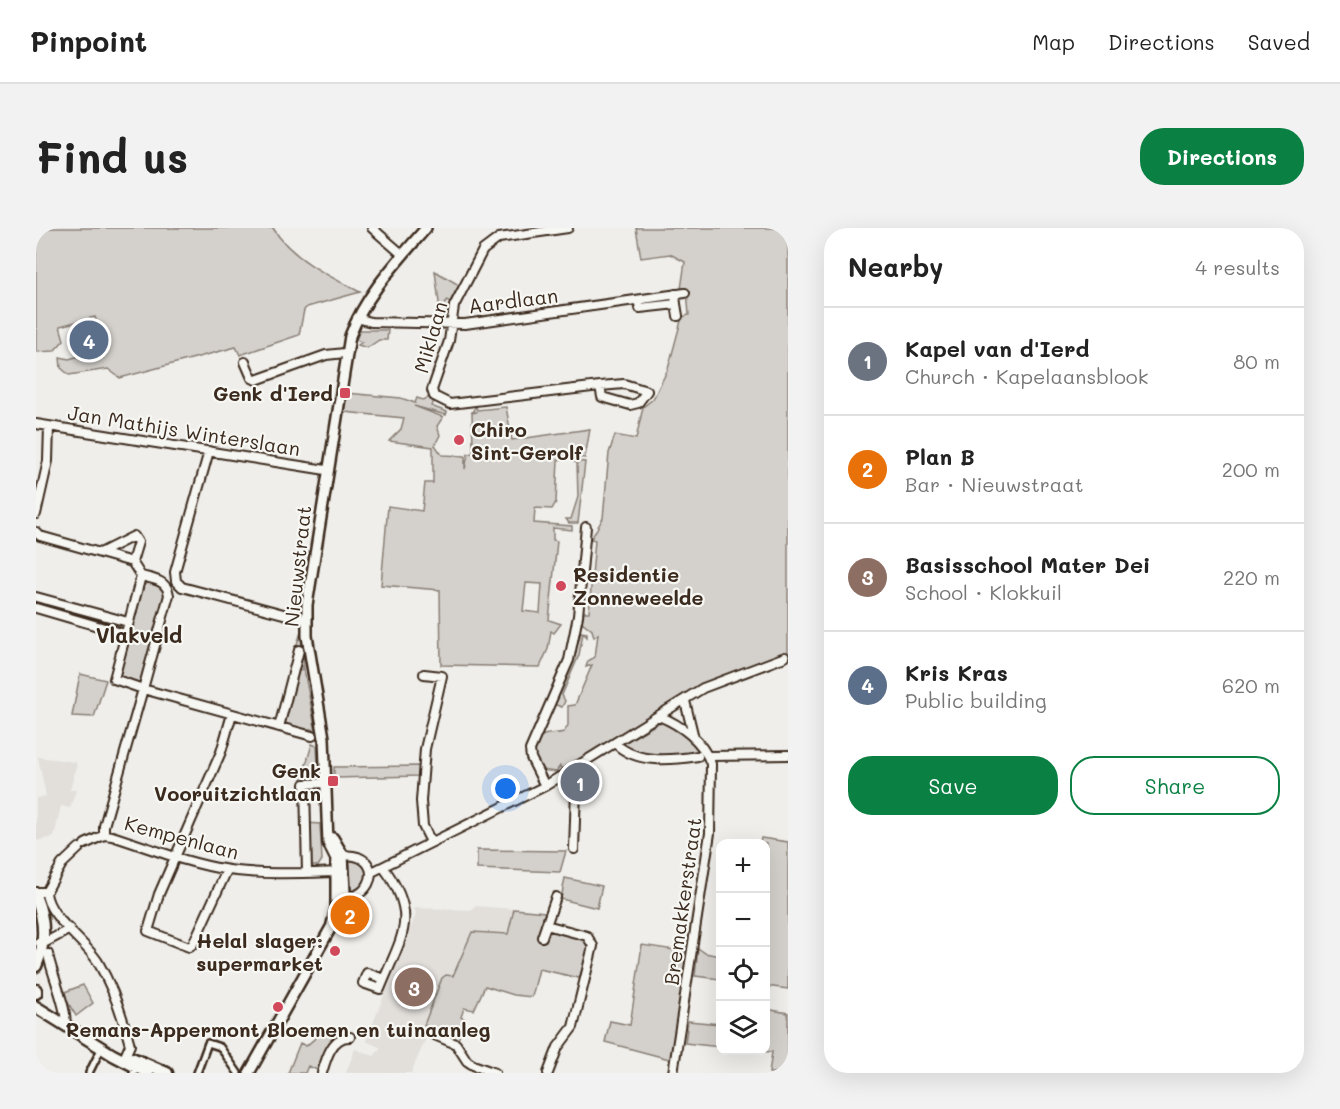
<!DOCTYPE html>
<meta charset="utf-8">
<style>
body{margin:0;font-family:Mali,sans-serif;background:#f2f2f2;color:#222}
.controls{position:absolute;right:18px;bottom:18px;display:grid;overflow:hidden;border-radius:12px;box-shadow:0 6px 24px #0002}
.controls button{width:54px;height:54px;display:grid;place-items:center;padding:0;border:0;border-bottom:2px solid #e0e0e0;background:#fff;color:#222;font:30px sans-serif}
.you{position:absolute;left:470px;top:561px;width:21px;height:21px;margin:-15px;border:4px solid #fff;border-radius:50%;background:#1a73e8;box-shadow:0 0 0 9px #1a73e833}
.badge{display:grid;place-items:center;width:39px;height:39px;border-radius:50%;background:#0b8043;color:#fff;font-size:20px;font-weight:700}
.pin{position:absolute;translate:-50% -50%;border:3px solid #fff;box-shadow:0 2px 6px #0006}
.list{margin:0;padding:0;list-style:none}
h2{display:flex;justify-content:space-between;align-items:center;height:78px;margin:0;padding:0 24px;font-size:26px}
h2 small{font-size:20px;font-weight:400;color:#767676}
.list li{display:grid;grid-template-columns:39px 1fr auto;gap:18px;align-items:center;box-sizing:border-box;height:108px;padding:0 24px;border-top:2px solid #e0e0e0}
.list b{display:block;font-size:22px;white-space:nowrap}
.list p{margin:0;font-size:20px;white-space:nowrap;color:#767676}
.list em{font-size:20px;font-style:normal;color:#767676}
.actions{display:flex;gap:12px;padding:18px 24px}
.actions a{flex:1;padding:14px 0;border:2px solid #0b8043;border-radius:24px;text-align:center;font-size:21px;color:#0b8043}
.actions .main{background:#0b8043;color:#fff}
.icon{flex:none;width:33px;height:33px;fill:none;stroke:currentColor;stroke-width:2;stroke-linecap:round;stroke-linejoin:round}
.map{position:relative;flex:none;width:752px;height:845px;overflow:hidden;border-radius:24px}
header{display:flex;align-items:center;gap:36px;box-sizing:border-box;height:84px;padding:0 30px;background:#fff;border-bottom:2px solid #e0e0e0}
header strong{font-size:28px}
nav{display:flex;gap:33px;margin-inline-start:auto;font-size:21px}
.intro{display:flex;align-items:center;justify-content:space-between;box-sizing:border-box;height:144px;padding:0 36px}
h1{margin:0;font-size:42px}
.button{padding:15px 27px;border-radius:24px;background:#0b8043;color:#fff;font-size:21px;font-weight:700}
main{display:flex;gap:36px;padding:0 36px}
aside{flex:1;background:#fff;border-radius:24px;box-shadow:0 6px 24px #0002}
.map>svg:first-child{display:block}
.built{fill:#e2dfdb}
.green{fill:#d4d1cc;stroke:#887e75;stroke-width:1.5;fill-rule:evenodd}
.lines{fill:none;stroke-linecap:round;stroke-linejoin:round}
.pedestrian-casing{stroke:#3b2a1e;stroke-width:10}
.minor-casing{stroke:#3b2a1e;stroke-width:12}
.tertiary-casing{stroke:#3b2a1e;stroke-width:14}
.secondary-casing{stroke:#3b2a1e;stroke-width:15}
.pedestrian{stroke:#f6f6f2;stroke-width:5}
.minor{stroke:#f6f6f2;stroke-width:8}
.tertiary{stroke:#f6f6f2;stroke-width:9}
.secondary{stroke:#f6f6f2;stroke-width:10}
.poi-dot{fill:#d1495b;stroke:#f6f6f2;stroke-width:2}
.labels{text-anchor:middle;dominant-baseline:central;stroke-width:4.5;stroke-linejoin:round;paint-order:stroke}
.street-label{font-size:20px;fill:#3b2a1e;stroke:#f6f6f2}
.poi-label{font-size:20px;font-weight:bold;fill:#3b2a1e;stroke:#f6f6f2;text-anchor:end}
.neighbourhood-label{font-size:21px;font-weight:bold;fill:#3b2a1e;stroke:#f6f6f2}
</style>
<header>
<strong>Pinpoint</strong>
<nav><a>Map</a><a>Directions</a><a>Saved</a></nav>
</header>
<div class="intro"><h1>Find us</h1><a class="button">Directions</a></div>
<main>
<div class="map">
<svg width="752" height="845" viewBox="0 0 752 845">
<rect width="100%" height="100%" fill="#efeeea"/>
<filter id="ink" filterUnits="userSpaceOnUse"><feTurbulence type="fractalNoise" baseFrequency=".0167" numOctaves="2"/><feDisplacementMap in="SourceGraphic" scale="12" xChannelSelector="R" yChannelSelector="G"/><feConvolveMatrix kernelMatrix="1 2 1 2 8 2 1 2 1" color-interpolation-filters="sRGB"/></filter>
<g filter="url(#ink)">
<!-- built -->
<path class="built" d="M2,529L39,534L41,537L34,562H40L34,580L25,578L18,609L0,613V570L10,568Z
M438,678L478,681L472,706L435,704L417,749L410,747L406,750L388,797L394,801L375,845H310L319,821L338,828L345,820L330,813L380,686L378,680L437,682Z"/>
<!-- green -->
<path class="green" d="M0,0H237C255,30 294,49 324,64L271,79L268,82L263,107L204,127L200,119L84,150L72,141L33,147L25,140L24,129L33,131L68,121L59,89L24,98L28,112L18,123L0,124Z
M600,0H752V429L749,424L729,435L678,451L651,465L527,544L524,538L520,544L505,542C498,532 492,512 508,507C514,505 521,506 528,504L532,497V478L539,477L556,437L550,439L552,433L559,429L562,406L558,409L556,402L546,394L547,384H553L559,312L555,311L567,290L573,225L579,207L600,211L607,179L617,171L632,141L646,89L653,87L651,62L645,61L649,34L634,26L605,30Z
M399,43L423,57L414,74L411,72L409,76L412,84L408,89L401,90L403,75Z
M324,102H352L351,112H343L331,120L322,117L326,114L320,112Z
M310,165L365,170L379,175L381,170L387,172L394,169L398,174L395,178L411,184L410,187L378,178L407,189L401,198L404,207L399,217L406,227L429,228V241L432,226L437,225V218H441L437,217L436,185L441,184H436L440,178L441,182L470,179L476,212L554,201L549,230L528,228V232H522L520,274L516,281L499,280L498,295L536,298V302L517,300V312L521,313L513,392L525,396L518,405L515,403L512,421L504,439L405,437L404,362L345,357L352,278L386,283L389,255H397V219L353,213L365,201L368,190L308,184ZM490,355L506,356L504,385L487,383Z
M537,233L549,234L542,295H533L530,291H535L542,269L541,235Z
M114,354L125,356L130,366L106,452L99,456L84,450L82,446L105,359Z
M265,404L268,442L281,509L276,501L254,500L249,494L260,446L267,440L262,436L261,422H259Z
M545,404L551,405V409L547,405L543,427L526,467L529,473L526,479L517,476L537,431Z
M44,446L70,452L58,489L36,488Z
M624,494C641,496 655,511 665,524L664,526C635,530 614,530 587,518L588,515Z
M276,516L281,518L283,554H265Z
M383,538V548L298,550V539Z
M271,595L284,596L286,632L282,638H272Z
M725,610L752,614V761L730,758V616L724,615Z
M441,622L530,623L524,644L441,641Z
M309,631L326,634L332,644C329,657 325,663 310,665Z
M529,650L566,658L561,680L525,671Z
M478,681L509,684L501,710L510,713L513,702L551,712L552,725L543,750L503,741L496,769L478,767L449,758L438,782L428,780L425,789L429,791L422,812L388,797L406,750L410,747L417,748L436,704L472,706Z
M653,716H654L637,832L569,814L574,793L594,797L606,717L651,724Z
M662,720L669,725L684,728V751L659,748Z
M47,757L57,775L40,788L26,765Z
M730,781L752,785V845H733L736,824L723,823L730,822Z
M652,793L684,796V819L649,815Z
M297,801L301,804L284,843L272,838L269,845H252L264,815L270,818L283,807Z"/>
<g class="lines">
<defs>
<path id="pedestrian" d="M53,845L63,825
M97,845L98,844
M161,845L172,815L184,819L202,845"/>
<path id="minor" d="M336,0L367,27
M532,0L463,10L447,22L418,78L413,113L396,162L398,168L414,176L564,158L588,156L611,163L602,175L594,177L566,169L564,158
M602,72L604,80L640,76L639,66
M640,76L642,88
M321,90L335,94L429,96L649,65
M209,134L216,150L220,152L290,127L309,125
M0,196L290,242
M173,223L139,344L140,353L146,359L270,392
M0,286L12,233L13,198
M0,304L4,308L96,334L105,348
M66,324L98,308L102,314L96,334
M105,348C117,351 131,352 133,367L107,461L78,451Z
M0,369L92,394
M0,380L89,406
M388,446L406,448L389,521L385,573L387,598L395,614
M649,473L658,510
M623,488C645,497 667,513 675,536L674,605L637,845
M243,499L263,422
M580,516C601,536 636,532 662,528
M672,528L752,527
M532,545L540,562L538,621
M509,558L495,530L494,522L533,432L542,388L550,299
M68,607V598L107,461L276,508
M49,616L68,607L76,608C114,620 153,636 193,642C229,647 268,645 304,644
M303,629C309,627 316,627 322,629C350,640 327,678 304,666
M191,642L157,716L153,719L112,703L123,666L185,524L196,486
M336,644L509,558L667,460L749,429
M271,645L269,556L291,555
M0,664H10L26,636L43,620
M10,664C11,688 49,713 62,734C77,760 87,789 94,817L87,833
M510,697L551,708L557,718L537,799L522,819L512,845
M506,709L520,669
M3,714H10L34,701
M12,726C15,744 33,785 29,796
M348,751L331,745L327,755L344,761C364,710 385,690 348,640
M396,806L420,816L431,833L437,837L459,845
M286,845C290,831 296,808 314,809"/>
<path id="tertiary" d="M296,696L300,681V631L292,615L288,510L271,408V377L314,108C330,66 361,34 390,0
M213,845L307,678L309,664L307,627L297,610"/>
<path id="secondary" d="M0,670C9,692 10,715 0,738
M0,762V765
M0,779L77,827L112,845
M96,830L131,845"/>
</defs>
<!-- pedestrian casing -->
<use href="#pedestrian" class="pedestrian-casing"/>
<!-- minor casing -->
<use href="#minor" class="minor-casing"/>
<!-- tertiary casing -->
<use href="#tertiary" class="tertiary-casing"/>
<!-- secondary casing -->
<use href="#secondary" class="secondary-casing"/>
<!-- pedestrian -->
<use href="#pedestrian" class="pedestrian"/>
<!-- minor -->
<use href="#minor" class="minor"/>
<!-- tertiary -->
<use href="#tertiary" class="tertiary"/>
<!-- secondary -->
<use href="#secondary" class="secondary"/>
</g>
</g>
<!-- markers -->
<g class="poi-dot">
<rect x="303" y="159" width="12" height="12" rx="3"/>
<circle cx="423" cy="212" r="6"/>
<circle cx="525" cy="358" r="6"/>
<rect x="291" y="547" width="12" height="12" rx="3"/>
<circle cx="299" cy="723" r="6"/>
<circle cx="242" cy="779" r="6"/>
</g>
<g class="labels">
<!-- street labels -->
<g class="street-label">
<text transform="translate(477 72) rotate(-7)">Aardlaan</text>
<text transform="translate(394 109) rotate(-74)">Miklaan</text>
<text transform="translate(148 202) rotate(9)">Jan Mathijs Winterslaan</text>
<text transform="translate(261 338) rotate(-84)">Nieuwstraat</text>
<text transform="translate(146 609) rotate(15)">Kempenlaan</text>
<text transform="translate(646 673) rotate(-82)">Bremakkerstraat</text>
</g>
<!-- poi labels -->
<g class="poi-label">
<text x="297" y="165">Genk d'Ierd</text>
<text x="435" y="201" text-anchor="start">Chiro<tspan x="435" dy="23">Sint-Gerolf</tspan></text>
<text x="537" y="346" text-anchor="start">Residentie<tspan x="537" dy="23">Zonneweelde</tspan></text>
<text x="285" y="542">Genk<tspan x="285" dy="23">Vooruitzichtlaan</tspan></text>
<text x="287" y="712">Helal slager:<tspan x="287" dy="23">supermarket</tspan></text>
<text x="242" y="801" text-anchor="middle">Remans-Appermont Bloemen en tuinaanleg</text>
</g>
<!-- neighbourhood labels -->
<g class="neighbourhood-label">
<text x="103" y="406">Vlakveld</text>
</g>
</g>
</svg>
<div class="controls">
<button>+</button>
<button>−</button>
<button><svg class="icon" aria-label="locate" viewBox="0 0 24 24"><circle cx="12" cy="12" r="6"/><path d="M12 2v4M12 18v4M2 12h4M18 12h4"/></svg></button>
<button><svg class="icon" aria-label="layers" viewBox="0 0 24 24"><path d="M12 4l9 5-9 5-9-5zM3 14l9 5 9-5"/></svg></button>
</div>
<div class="you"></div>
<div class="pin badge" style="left:544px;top:554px;background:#6b7280">1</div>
<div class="pin badge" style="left:314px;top:687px;background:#e8710a">2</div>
<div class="pin badge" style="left:378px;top:759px;background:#8d6e63">3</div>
<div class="pin badge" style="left:53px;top:112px;background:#5c6f8a">4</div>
</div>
<aside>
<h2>Nearby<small>4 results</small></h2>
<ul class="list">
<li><span class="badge" style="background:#6b7280">1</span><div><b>Kapel van d'Ierd</b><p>Church · Kapelaansblook</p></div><em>80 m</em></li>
<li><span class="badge" style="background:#e8710a">2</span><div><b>Plan B</b><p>Bar · Nieuwstraat</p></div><em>200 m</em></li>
<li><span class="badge" style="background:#8d6e63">3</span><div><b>Basisschool Mater Dei</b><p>School · Klokkuil</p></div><em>220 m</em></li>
<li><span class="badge" style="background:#5c6f8a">4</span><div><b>Kris Kras</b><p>Public building</p></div><em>620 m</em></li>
</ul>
<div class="actions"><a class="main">Save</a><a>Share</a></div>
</aside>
</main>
